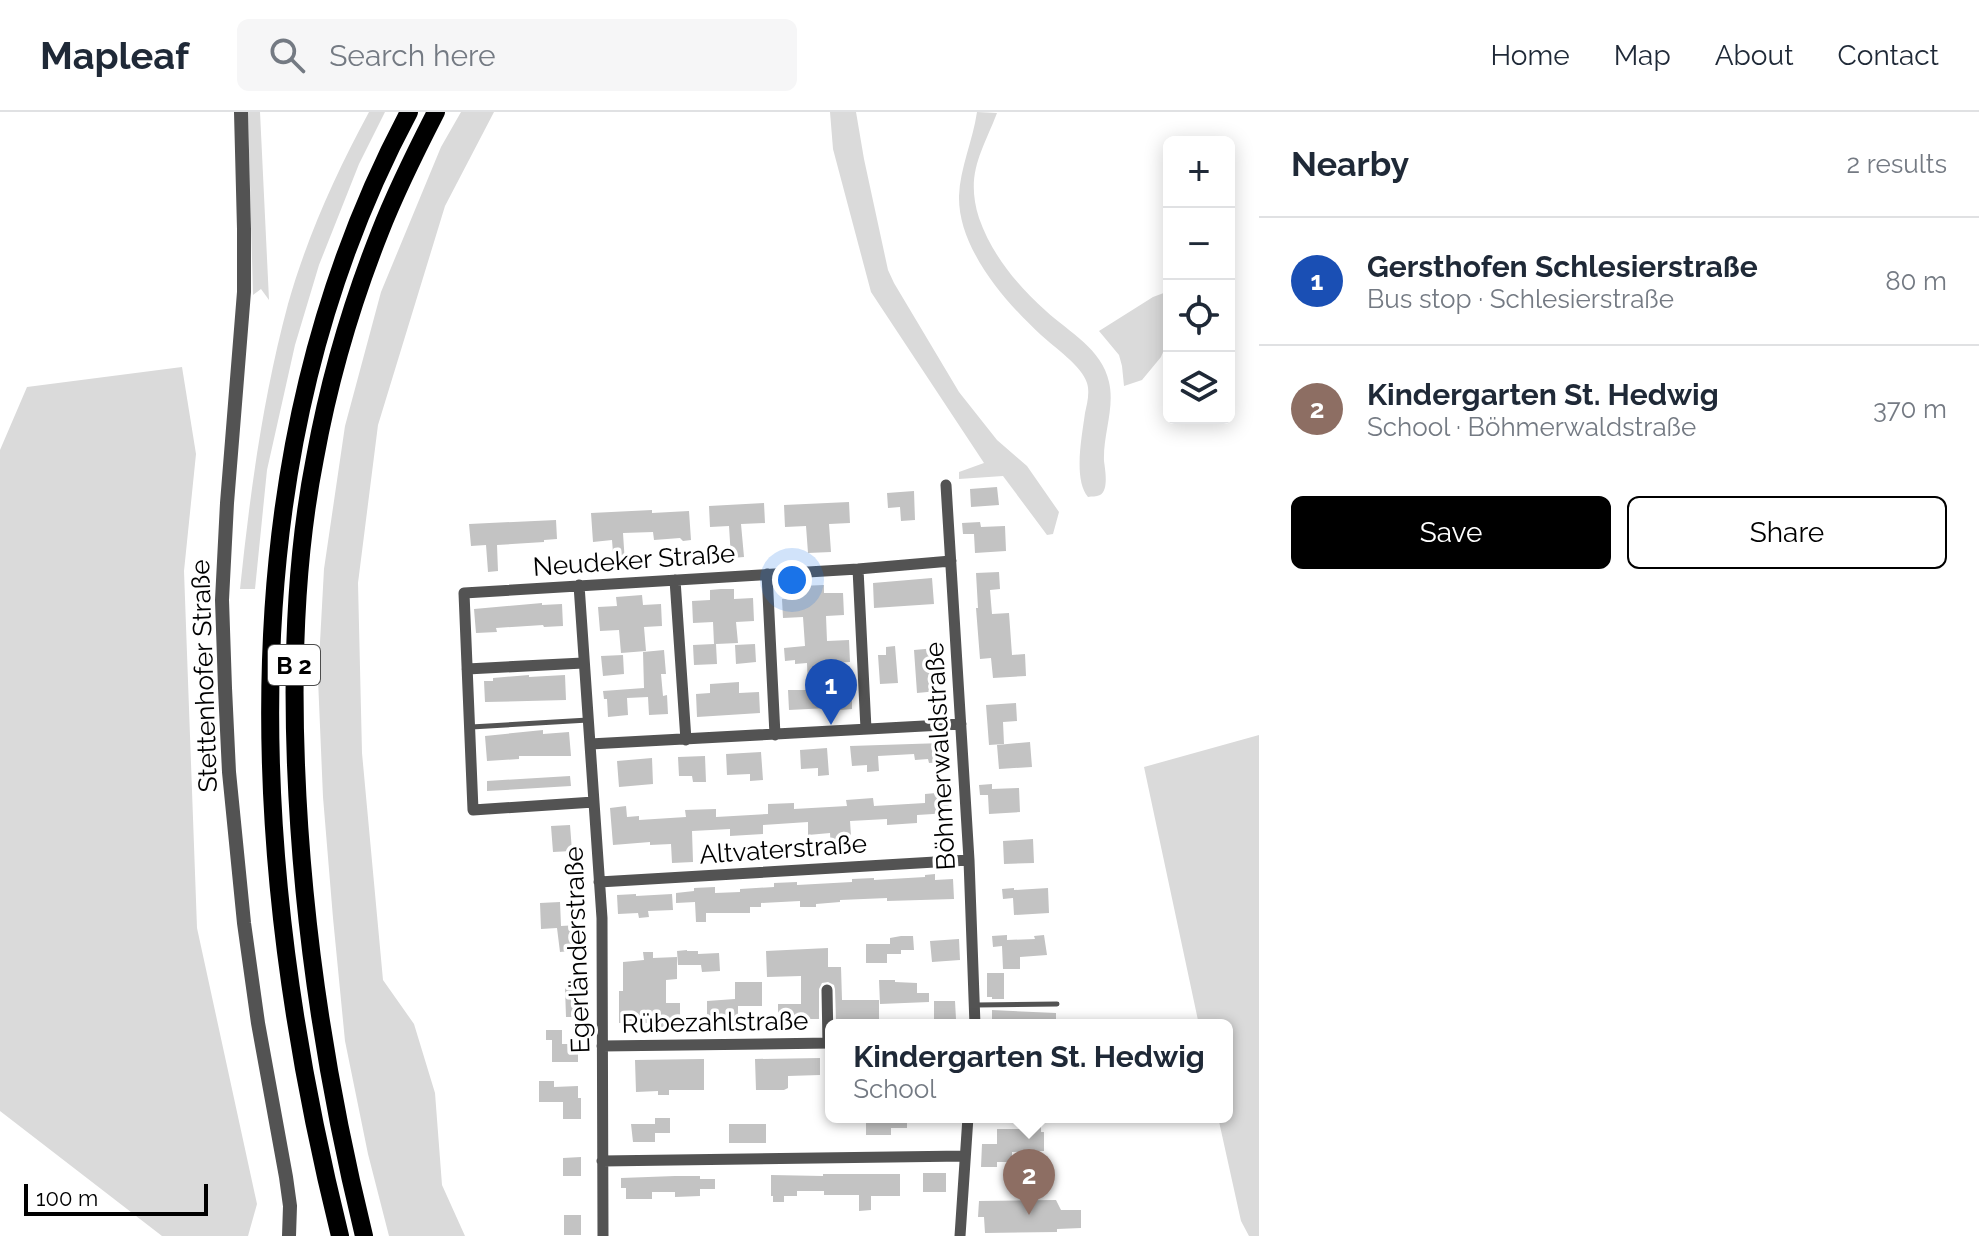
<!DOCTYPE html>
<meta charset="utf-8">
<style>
body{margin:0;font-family:Raleway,sans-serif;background:#f6f6f7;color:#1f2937}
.controls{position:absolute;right:24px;top:24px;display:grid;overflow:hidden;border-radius:12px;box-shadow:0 4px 20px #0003}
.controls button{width:72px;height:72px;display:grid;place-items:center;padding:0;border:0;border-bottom:2px solid #e0e1e3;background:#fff;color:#1f2937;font:40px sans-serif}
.scale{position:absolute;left:24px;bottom:20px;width:184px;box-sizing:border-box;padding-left:8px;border:4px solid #000;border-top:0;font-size:22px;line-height:28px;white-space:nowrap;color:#000;-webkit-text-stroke:6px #fff;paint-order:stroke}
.you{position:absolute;left:792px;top:468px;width:28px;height:28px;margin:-20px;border:6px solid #fff;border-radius:50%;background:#1a73e8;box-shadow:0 0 0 12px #1a73e833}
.badge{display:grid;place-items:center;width:52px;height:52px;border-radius:50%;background:#000;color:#fff;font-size:26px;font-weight:700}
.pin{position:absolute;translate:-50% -66px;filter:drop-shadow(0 2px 4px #0008)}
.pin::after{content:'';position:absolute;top:42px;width:28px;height:24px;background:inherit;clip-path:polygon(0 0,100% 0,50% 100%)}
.popup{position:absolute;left:825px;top:907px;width:408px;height:104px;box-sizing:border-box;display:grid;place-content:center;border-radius:12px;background:#fff;filter:drop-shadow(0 2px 6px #0005);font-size:26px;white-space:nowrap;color:#747a83}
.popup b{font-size:30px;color:#1f2937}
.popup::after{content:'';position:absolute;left:50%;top:100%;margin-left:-16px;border:16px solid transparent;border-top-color:#fff}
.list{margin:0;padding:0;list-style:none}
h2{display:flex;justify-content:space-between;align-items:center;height:104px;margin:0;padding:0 32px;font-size:34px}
h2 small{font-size:26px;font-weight:400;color:#747a83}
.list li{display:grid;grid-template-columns:52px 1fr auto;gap:24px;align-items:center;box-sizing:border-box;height:128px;padding:0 32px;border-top:2px solid #e0e1e3}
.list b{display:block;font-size:30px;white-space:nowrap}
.list p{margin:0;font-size:26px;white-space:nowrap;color:#747a83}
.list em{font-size:26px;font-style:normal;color:#747a83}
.actions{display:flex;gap:16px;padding:24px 32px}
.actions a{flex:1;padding:18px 0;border:2px solid #000;border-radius:12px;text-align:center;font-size:28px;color:#000}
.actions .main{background:#000;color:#fff}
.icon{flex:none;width:44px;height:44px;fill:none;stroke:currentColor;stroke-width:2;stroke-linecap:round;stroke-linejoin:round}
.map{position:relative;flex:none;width:1259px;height:1124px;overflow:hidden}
header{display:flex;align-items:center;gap:48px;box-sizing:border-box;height:112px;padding:0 40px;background:#fff;border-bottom:2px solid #e0e1e3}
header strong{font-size:38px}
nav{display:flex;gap:44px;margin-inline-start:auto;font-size:28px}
.search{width:560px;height:72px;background:#f6f6f7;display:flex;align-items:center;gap:20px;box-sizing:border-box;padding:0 28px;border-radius:12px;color:#747a83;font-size:30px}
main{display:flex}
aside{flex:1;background:#fff}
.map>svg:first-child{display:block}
.green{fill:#dadada}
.building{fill:#c3c3c3}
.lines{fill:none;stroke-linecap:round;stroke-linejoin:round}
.service{stroke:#535353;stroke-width:5}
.minor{stroke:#535353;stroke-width:11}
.tertiary{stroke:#535353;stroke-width:14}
.trunk{stroke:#000;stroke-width:18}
.labels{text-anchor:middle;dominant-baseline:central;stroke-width:7;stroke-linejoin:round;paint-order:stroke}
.shield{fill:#fff;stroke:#4c4c4c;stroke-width:2}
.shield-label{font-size:24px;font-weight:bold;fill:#000}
.street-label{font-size:26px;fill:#000;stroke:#fff}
</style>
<header>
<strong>Mapleaf</strong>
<div class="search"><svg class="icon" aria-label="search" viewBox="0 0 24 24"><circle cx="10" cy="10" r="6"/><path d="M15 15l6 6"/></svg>Search here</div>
<nav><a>Home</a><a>Map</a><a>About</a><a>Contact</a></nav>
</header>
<main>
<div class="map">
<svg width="1259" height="1124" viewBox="0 0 1259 1124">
<rect width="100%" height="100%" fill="#fff"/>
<!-- green -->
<path class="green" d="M248,0H260L269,188L261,177L253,183Z
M369,0H385L359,52L319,153L295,233L267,358L255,477H240C250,381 263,285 288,192C307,125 336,61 369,0Z
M461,0H494L445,94L378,313L358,471L362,641L383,868L414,912L435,981L442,1073L465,1124H389L368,1042L345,929L333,806L323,685L318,567L324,457L345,314L381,180L441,35Z
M830,0H856L864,47L888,158L894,171L959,280L997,328L1027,354L1059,400L1053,422L1047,423L1003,364L959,367V360L984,351L871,180L833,37Z
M977,0L997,1C982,40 965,62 979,106C992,143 1017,173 1046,199C1069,220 1102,237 1109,270C1115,296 1103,322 1104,349C1105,357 1109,378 1100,383C1096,385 1092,384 1088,385C1073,367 1082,324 1085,301C1087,292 1090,281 1087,271C1082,254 1054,235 1041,223C1005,190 958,136 959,84C960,56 973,28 977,0Z
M1169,179V226L1161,245L1142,268L1124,274L1122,254L1119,243L1099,219L1153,185Z
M182,255L196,342L184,459L197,816L257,1092L248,1124H162L0,999V338L27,275Z
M1259,623V1124H1249L1241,1109L1218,1005H1227V913H1199L1144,655Z"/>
<!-- building -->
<path class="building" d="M997,375L999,393L971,395L970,377Z
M914,379L915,408L901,409L900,395L888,396L887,381Z
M849,390L850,411L829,412L831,440L808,441L806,414L785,415L784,393Z
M764,391L765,411L741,412L744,445L731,446L729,414L710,415L709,394Z
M652,398V401L689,399L691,428L683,429L680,426L654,428L653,420L623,421L625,452L614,453L612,428L593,430L591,401Z
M556,408L557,427L544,428V430L497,433L498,459L488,460L486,433L471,434L469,412Z
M980,410L981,415L1005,414L1006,439L975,441L974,422H963L962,411Z
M999,460L1000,477L990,478L992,502L1009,501L1012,543L1025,542L1026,564L993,566L991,546L980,547L976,496H978L976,461Z
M932,466L934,492L874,496L873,471Z
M824,473V481H843L844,503L826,504L827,529L849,528L850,550L831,551L833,576H852V597L829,599L828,596L789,598L788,578H808L807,551L795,552V548L785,549L784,536L805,534L803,505L783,506L782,487L801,486V474Z
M721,477H734V487L753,486L754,509L736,510L738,531L716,532L717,552L694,553L693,533L714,532L713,510L693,511L692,489L710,488V478Z
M642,483L643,493L661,492L662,514L644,515L646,539L621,541L619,518L600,519L598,495L617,494L616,485Z
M542,491V493L562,492L563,514L544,515L543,513L496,516L497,520L476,521L474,497Z
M755,532L756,550L736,552L735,533Z
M895,534L898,571L880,572L878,543H886V535Z
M936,536L938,579L917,581L914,538Z
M664,538L666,562H661L663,584L667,583L668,602L649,603L648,585L627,586L628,603L608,605L607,587H604L603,579L644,576L643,540Z
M623,543L624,562L603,564L601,544Z
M529,563V565L565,563L566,588L485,590L484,569H493V566Z
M739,570V581L759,580L760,601L697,605L696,582L710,581V572Z
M1016,591L1017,609L1003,610L1004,632L989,633L986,593Z
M543,618V622L569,620L571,644H519V647L487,649L485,624Z
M1030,630L1032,655L999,657L997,633Z
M943,631L945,650L929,651L928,647L915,648L914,642L878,644L879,659L867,660V653L852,654L850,634Z
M827,636L829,663L818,664V656L801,657L800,638Z
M761,640L763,668L750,669V662L727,663L726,642Z
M705,644L706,670H693L692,664H679L678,645Z
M652,646L653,672L619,675L617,649Z
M570,664L571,674L487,679V669Z
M992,672V677L1019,676L1020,700L989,702L988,683H980L979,673Z
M948,680L949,701L917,703V711L887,713V707L850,709L852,739L831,741L830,721L808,723V710L763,713V722L730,724V717L692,719L693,750L672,751L671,732L650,733V730L613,733L610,696L626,694L627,705L639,704V708L686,705L685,698L716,697V705L768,702V692L794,691V697L847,694L846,688L873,686L874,694L925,691V682Z
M570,713L572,739L553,740L551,714Z
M1033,727L1034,751L1004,752L1003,729Z
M935,762V768L953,767L954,787L887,789V786L840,788V790L816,792V795H800V789L761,791V795H750V801H706V810H696L695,790L676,791V781L694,779V776L715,775V781L740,780V777L774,775V771L797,770V773L852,770V767L874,766V768L925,765V763Z
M1014,776V778L1048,776L1049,801L1014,803L1013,786L1003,787L1002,777Z
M636,782V784L672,782L673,798L648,799L649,805L639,806L638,801L618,802L617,783Z
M560,790L561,814L578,813L580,838L560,840L557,816L541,817L540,791Z
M1007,823V828L1035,827L1034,824L1044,823L1047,843L1020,845V857H1003L1002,834L993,835L992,824Z
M901,824H913L914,838H901V842H887V851H866V832H890V826Z
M959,827L960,848L932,850L930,829Z
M828,836V855H841L842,888H879V907L836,908L835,877L834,873L828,870L822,871L819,877V907H778V892H801V864L767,865L766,839Z
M687,838V839H698V842L719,841L720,859L702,860L701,853H678L677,839Z
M643,840H653V846L677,845V867L666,868V891H680V914L660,915V911H619V879H623V850L644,848Z
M987,861H1004V887H992V885H987Z
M879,868H895V870L917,871V881H929V890L880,892Z
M735,870H762V894H738V910H707V889L735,887Z
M565,876H585L586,905H566Z
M934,889H955L956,907H934Z
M992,898L1056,901V913H1032V910H1004V913H992Z
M546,918H562V932H578V950H552V928H546Z
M820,946V963L788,964V976L784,978H756L755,947Z
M704,947V978H669V983H658V979L636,980L635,948Z
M539,969H554V975L578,974V986H581V1007H563V990H539Z
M866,1005H907V1016H891V1023H866Z
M655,1006H670V1021H655V1030H633L631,1012H655Z
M729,1012H766V1031H729Z
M1027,1015H1041V1020H1044V1039L1012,1040V1050H997V1055H981L982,1032H997V1017H1027Z
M581,1045V1064H563V1046Z
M923,1061H946V1080H923Z
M823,1062H900V1084H871V1098L859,1099V1083H824V1079H797V1084H784V1090H773V1084H771V1063L823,1064Z
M675,1064H700V1067H715V1077H700V1084L675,1085V1080H652V1087H626V1076H621V1066Z
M1056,1088L1061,1098H1081V1116L1057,1117V1120L985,1121L984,1105H978L979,1089Z
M564,1103H581V1123H564Z"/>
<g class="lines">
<!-- service -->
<path class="service" d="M471,615L588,608
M976,893L1057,892"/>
<!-- minor -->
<path class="minor" d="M946,373L969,748L975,913
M858,457L866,617
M767,462L775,623
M675,468L686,628
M579,473L602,806L603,1124
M467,557L583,551
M590,632L961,612
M594,690L473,698L464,481L858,457L951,449
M599,770L969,748
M827,878L828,931
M602,934L831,931
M602,1049L965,1044
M960,1124L968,1005"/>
<!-- tertiary -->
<path class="tertiary" d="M241,0L244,117V180L227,391L222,488L225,576L229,660L244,811L258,911L286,1065L290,1094L289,1124"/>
<!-- trunk -->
<path class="trunk" d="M340,1124C248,753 224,347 409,0
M364,1124C326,969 302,812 296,653C292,550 295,447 315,346C329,269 351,193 380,120C396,79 416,39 436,0"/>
</g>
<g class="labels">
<!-- shield labels -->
<rect class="shield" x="268" y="533" width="52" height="40" rx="6"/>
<g class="shield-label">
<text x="294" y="553">B 2</text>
</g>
<!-- street labels -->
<g class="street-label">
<text transform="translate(634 448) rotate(-4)">Neudeker Straße</text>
<text transform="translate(204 564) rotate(-92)">Stettenhofer Straße</text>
<text transform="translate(940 644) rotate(-93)">Böhmerwaldstraße</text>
<text transform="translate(783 737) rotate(-4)">Altvaterstraße</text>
<text transform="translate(577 838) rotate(-92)">Egerländerstraße</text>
<text transform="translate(715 910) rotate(-1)">Rübezahlstraße</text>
</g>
</g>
</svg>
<div class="controls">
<button>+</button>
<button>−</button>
<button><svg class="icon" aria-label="locate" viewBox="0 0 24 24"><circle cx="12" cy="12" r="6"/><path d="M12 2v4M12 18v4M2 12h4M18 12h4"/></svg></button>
<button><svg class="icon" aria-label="layers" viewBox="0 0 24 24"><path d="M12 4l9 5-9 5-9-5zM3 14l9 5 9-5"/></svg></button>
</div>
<div class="scale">100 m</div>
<div class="you"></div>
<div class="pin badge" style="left:831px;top:613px;background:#1a4fb4">1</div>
<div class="pin badge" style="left:1029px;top:1103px;background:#8d6e63">2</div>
<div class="popup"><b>Kindergarten St. Hedwig</b>School</div>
</div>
<aside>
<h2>Nearby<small>2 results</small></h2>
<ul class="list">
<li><span class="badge" style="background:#1a4fb4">1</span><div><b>Gersthofen Schlesierstraße</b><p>Bus stop · Schlesierstraße</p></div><em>80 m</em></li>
<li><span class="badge" style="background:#8d6e63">2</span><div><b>Kindergarten St. Hedwig</b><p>School · Böhmerwaldstraße</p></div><em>370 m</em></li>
</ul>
<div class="actions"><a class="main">Save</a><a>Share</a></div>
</aside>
</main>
